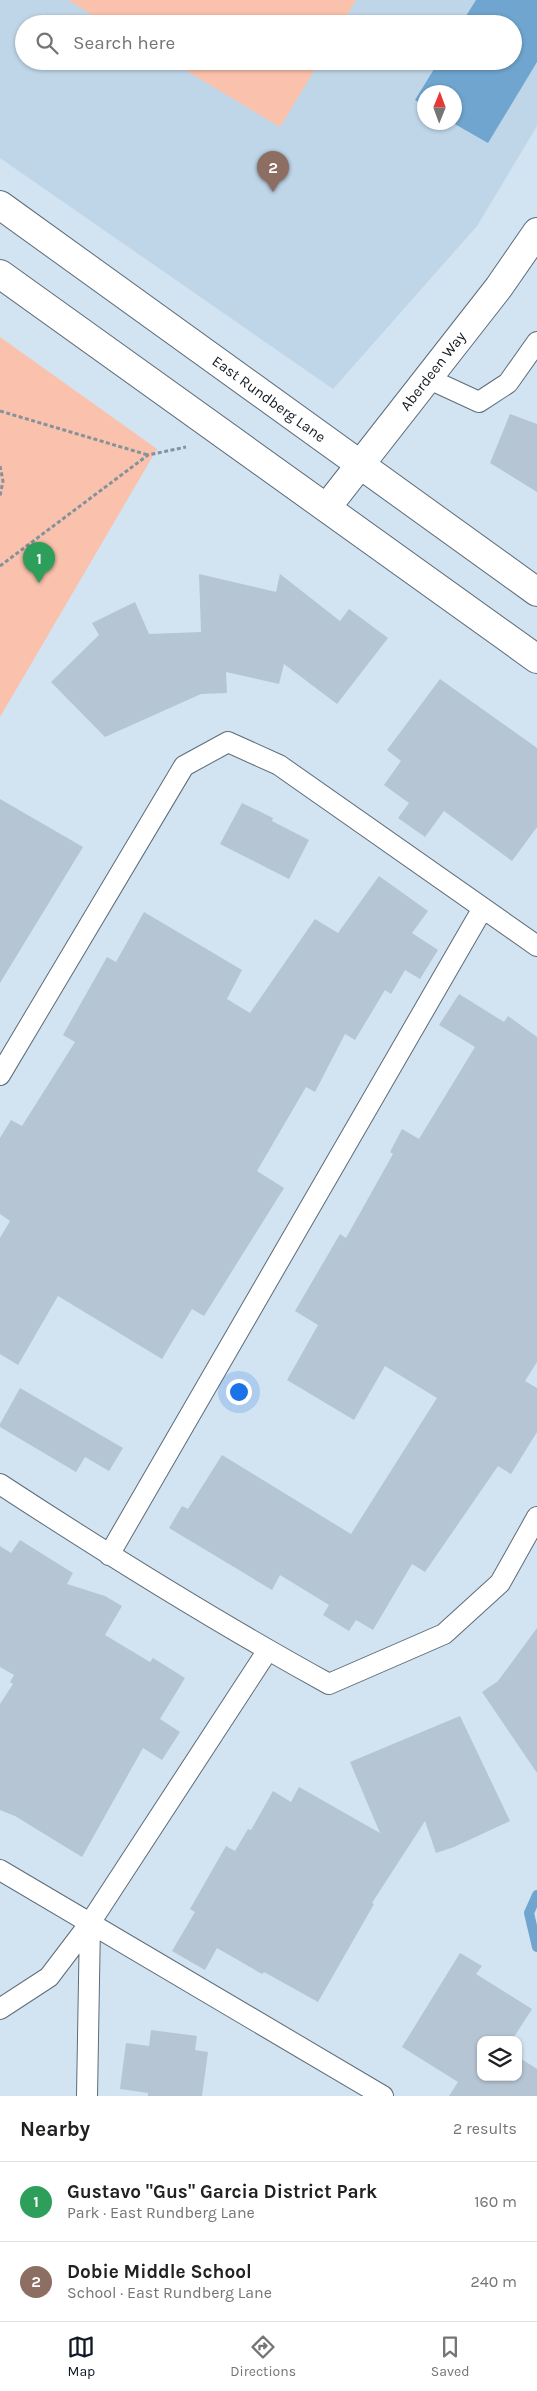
<!DOCTYPE html>
<meta charset="utf-8">
<style>
body{margin:0;font-family:Karla,sans-serif;background:#f2f2f2;color:#202124}
.controls{position:absolute;right:15px;bottom:15px;display:grid;overflow:hidden;border-radius:10px;box-shadow:0 1px 4px #0004}
.controls button{width:45px;height:45px;display:grid;place-items:center;padding:0;border:0;border-bottom:1px solid #e0e0e0;background:#fff;color:#202124;font:25px sans-serif}
.compass{position:absolute;left:417px;top:85px;width:45px;height:45px;border-radius:50%;background:#fff;box-shadow:0 1px 4px #0004;rotate:1deg}
.you{position:absolute;left:238px;top:1391px;width:18px;height:18px;margin:-12px;border:4px solid #fff;border-radius:50%;background:#1a73e8;box-shadow:0 0 0 8px #1a73e833}
.badge{display:grid;place-items:center;width:32px;height:32px;border-radius:50%;background:#111827;color:#fff;font-size:16px;font-weight:700}
.pin{position:absolute;translate:-50% -41px;filter:drop-shadow(0 1px 2px #0008)}
.pin::after{content:'';position:absolute;top:26px;width:18px;height:15px;background:inherit;clip-path:polygon(0 0,100% 0,50% 100%)}
.list{margin:0;padding:0;list-style:none}
h2{display:flex;justify-content:space-between;align-items:center;height:65px;margin:0;padding:0 20px;font-size:21px}
h2 small{font-size:16px;font-weight:400;color:#757577}
.list li{display:grid;grid-template-columns:32px 1fr auto;gap:15px;align-items:center;box-sizing:border-box;height:80px;padding:0 20px;border-top:1px solid #e0e0e0}
.list b{display:block;font-size:19px;white-space:nowrap}
.list p{margin:0;font-size:16px;white-space:nowrap;color:#757577}
.list em{font-size:16px;font-style:normal;color:#757577}
.icon{flex:none;width:28px;height:28px;fill:none;stroke:currentColor;stroke-width:2;stroke-linecap:round;stroke-linejoin:round}
.map{position:relative;flex:none;width:537px;height:2096px;overflow:hidden}
.search{position:absolute;background:#fff;box-shadow:0 1px 4px #0004;left:15px;right:15px;top:15px;height:55px;display:flex;align-items:center;gap:12px;box-sizing:border-box;padding:0 18px;border-radius:28px;color:#757577;font-size:19px}
.sheet{height:225px;background:#fff}
nav{display:flex;justify-content:space-around;align-items:center;box-sizing:border-box;height:70px;border-top:1px solid #e0e0e0;background:#fff;font-size:14px;color:#757577}
nav a{display:grid;justify-items:center;gap:2px}
nav .on{color:#111827}
.map>svg:first-child{display:block}
.built{fill:#bfd6e8;fill-rule:evenodd}
.green{fill:#fac1ac}
.water{fill:#6fa5ce}
.lines{fill:none;stroke-linecap:round;stroke-linejoin:round}
.stream{stroke:#6fa5ce;stroke-width:10}
.building{fill:#b5c5d3}
.lane-casing{stroke:#5d6c78;stroke-width:22}
.street-casing{stroke:#5d6c78;stroke-width:30}
.secondary-casing{stroke:#5d6c78;stroke-width:30}
.path{stroke:#85929c;stroke-width:3;stroke-dasharray:4 2.5;stroke-linecap:butt}
.lane{stroke:#fff;stroke-width:20}
.street{stroke:#fff;stroke-width:28}
.secondary{stroke:#fff;stroke-width:28}
.labels{text-anchor:middle;dominant-baseline:central;stroke-width:4;stroke-linejoin:round;paint-order:stroke}
.street-label{font-size:15px;fill:#141a1f;stroke:#fff}
</style>
<div class="map">
<svg width="537" height="2096" viewBox="0 0 537 2096">
<rect width="100%" height="100%" fill="#d2e3f1"/>
<!-- built -->
<path class="built" d="M0,0H537V126L477,226L333,389L0,158ZM24,24H513V61H24ZM424,92H454V122H424Z"/>
<!-- green -->
<path class="green" d="M68,0H356L342,24H107Z
M170,61H320L280,127Z
M0,337L157,449L0,717Z"/>
<!-- water -->
<path class="water" d="M476,0H537V62L488,143L453,123L454,92H424V105L415,100L439,61H513V24H461Z"/>
<g class="lines">
<!-- stream -->
<path class="stream" d="M537,1895L529,1913L537,1947"/>
</g>
<!-- building -->
<path class="building" d="M510,414L537,424V492L490,463Z
M199,574L276,592L280,574L340,621L349,609L388,638L337,704L284,664L279,684L226,672L227,693L201,694L105,737L51,682L99,635L92,623L135,602L149,634L201,632Z
M440,679L537,748V827L512,861L444,811L425,837L398,818L409,803L384,785L401,761L387,750Z
M0,799L83,847L0,983Z
M242,803L273,818L272,821L309,840L289,879L220,844Z
M379,876L428,911L412,933L438,950L420,979L405,970L391,994L385,990L355,1040L345,1034L315,1092L306,1087L257,1171L284,1188L204,1316L192,1309L162,1359L58,1296L18,1365L0,1354V1238L10,1221L0,1214V1138L11,1120L22,1126L75,1042L63,1035L107,957L116,962L144,912L242,970L227,999L250,1013L315,919L338,933Z
M459,994L504,1022L508,1016L537,1037V1362L525,1381L537,1388V1432L511,1474L498,1466L425,1572L412,1564L373,1630L356,1620L349,1631L323,1615L329,1605L280,1575L272,1590L169,1528L182,1506L188,1509L222,1455L351,1534L437,1398L385,1366L354,1420L287,1380L318,1325L295,1311L340,1234L346,1238L393,1154L390,1152L402,1129L419,1139L475,1047L439,1025Z
M20,1388L123,1448L109,1471L85,1457L76,1472L0,1427V1424Z
M20,1540L73,1573L67,1584L105,1596L122,1606L105,1635L150,1662L153,1658L185,1678L160,1719L180,1732L162,1760L143,1748L82,1857L15,1816L0,1810V1704L13,1684L10,1682L14,1675L0,1667V1546L11,1553Z
M537,1628V1773L482,1692L498,1681Z
M460,1716L510,1821L454,1847L436,1853L425,1821L372,1903L374,1904L318,2002L264,1972L262,1974L217,1948L205,1970L172,1951L195,1912L190,1909L226,1846L235,1851L248,1829L251,1830L273,1791L291,1802L299,1787L380,1833L350,1762Z
M460,1953L482,1966L476,1974L532,2009L512,2040H481V2077H518V2057L537,2069V2096H449L458,2082L402,2047Z
M151,2030L197,2036L195,2050L208,2052L202,2096H148V2093L120,2089L126,2043L149,2046Z"/>
<g class="lines">
<defs>
<path id="lane" d="M427,378L479,402L508,383L537,342
M0,1075L184,766L228,742L279,765L537,946
M0,1484C107,1554 216,1622 329,1684L444,1634L500,1583L537,1517
M109,1555L483,908
M0,1870L383,2096
M0,2009L49,1977L90,1923L268,1650
M87,2096L90,1923"/>
<path id="street" d="M327,507L499,287L537,232"/>
<path id="secondary" d="M0,205L537,592
M0,274L537,659"/>
</defs>
<!-- lane casing -->
<use href="#lane" class="lane-casing"/>
<!-- street casing -->
<use href="#street" class="street-casing"/>
<!-- secondary casing -->
<use href="#secondary" class="secondary-casing"/>
<!-- path -->
<path class="path" d="M0,411L148,455
M0,466L3,481L0,496
M0,566L148,455L186,447"/>
<!-- lane -->
<use href="#lane" class="lane"/>
<!-- street -->
<use href="#street" class="street"/>
<!-- secondary -->
<use href="#secondary" class="secondary"/>
</g>
<g class="labels">
<!-- street labels -->
<g class="street-label">
<text transform="translate(433 371) rotate(-52)">Aberdeen Way</text>
<text transform="translate(269 399) rotate(36)">East Rundberg Lane</text>
</g>
</g>
</svg>
<div class="controls">
<button><svg class="icon" aria-label="layers" viewBox="0 0 24 24"><path d="M12 4l9 5-9 5-9-5zM3 14l9 5 9-5"/></svg></button>
</div>
<svg class="compass" viewBox="-18 -18 36 36"><path d="M0-13l5 13h-10z" fill="#e53935"/><path d="M0 13l5-13h-10z" fill="#757577"/></svg>
<div class="you"></div>
<div class="pin badge" style="left:39px;top:583px;background:#2e9e5b">1</div>
<div class="pin badge" style="left:273px;top:192px;background:#8d6e63">2</div>
<div class="search"><svg class="icon" aria-label="search" viewBox="0 0 24 24"><circle cx="10" cy="10" r="6"/><path d="M15 15l6 6"/></svg>Search here</div>
</div>
<section class="sheet">
<h2>Nearby<small>2 results</small></h2>
<ul class="list">
<li><span class="badge" style="background:#2e9e5b">1</span><div><b>Gustavo &quot;Gus&quot; Garcia District Park</b><p>Park · East Rundberg Lane</p></div><em>160 m</em></li>
<li><span class="badge" style="background:#8d6e63">2</span><div><b>Dobie Middle School</b><p>School · East Rundberg Lane</p></div><em>240 m</em></li>
</ul>
</section>
<nav>
<a class="on"><svg class="icon" aria-label="map" viewBox="0 0 24 24"><path d="M3 6l6-2 6 2 6-2v14l-6 2-6-2-6 2zM9 4v14M15 6v14"/></svg>Map</a>
<a><svg class="icon" aria-label="directions" viewBox="0 0 24 24"><path d="M12 3l9 9-9 9-9-9zM9 14v-3h6M13 9l2 2-2 2"/></svg>Directions</a>
<a><svg class="icon" aria-label="saved" viewBox="0 0 24 24"><path d="M7 4h10v16l-5-4-5 4z"/></svg>Saved</a>
</nav>
